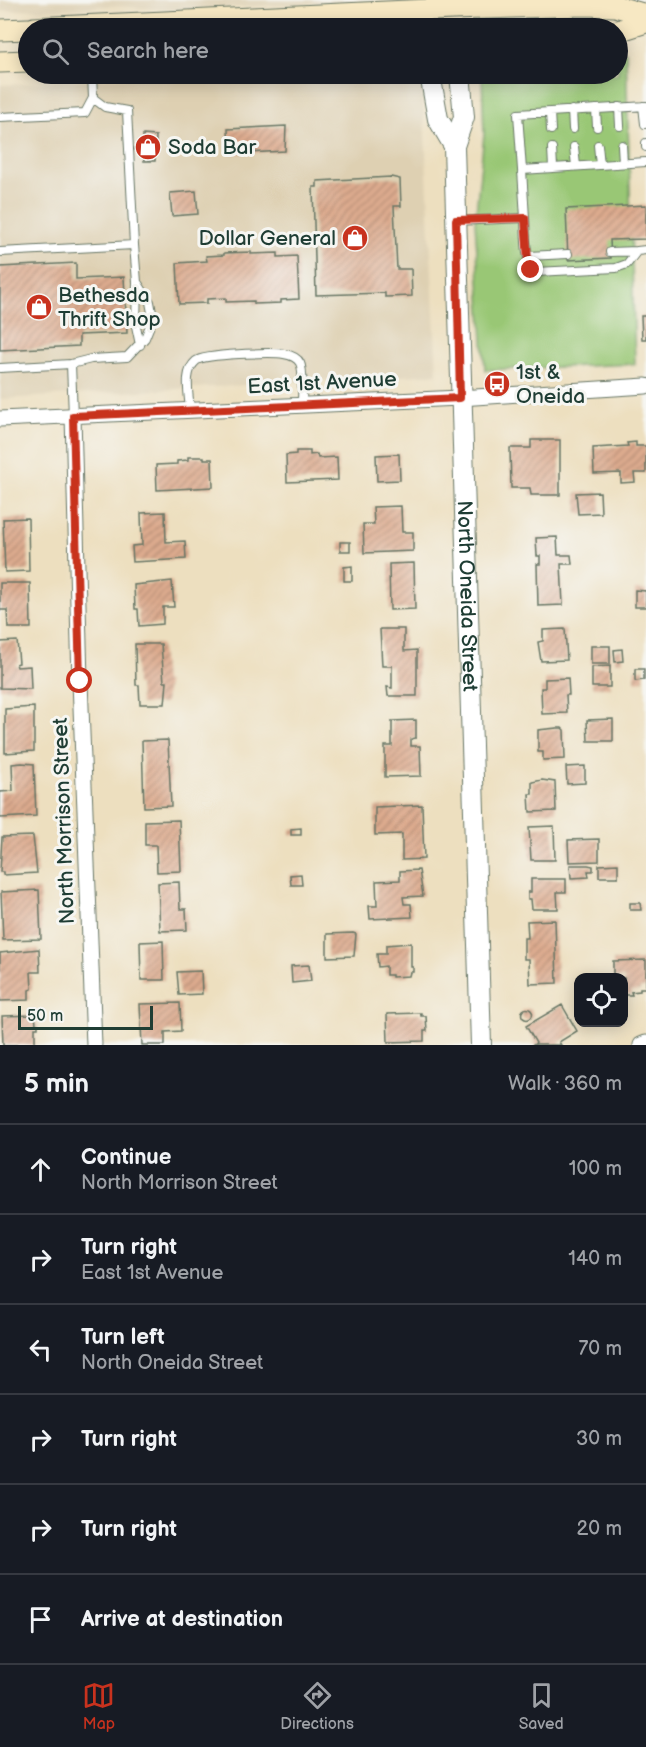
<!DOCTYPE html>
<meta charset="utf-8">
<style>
body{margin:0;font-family:"Balsamiq Sans",sans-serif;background:#20242c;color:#f1f3f6}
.controls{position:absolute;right:18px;bottom:18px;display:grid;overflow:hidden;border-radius:12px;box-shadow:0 3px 15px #0003}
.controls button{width:54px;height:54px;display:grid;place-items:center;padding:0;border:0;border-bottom:2px solid #363941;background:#171b24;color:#f1f3f6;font:30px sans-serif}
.scale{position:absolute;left:18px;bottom:15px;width:135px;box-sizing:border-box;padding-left:6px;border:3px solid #1f3d34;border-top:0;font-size:16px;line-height:21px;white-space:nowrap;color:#1f3d34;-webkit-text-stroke:4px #f6f6f2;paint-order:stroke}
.stop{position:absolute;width:18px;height:18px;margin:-14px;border:4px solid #c8321e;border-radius:50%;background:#fff}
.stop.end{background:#c8321e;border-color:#fff;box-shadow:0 2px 6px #0008}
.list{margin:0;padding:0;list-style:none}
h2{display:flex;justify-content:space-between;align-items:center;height:78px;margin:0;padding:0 24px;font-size:26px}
h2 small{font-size:20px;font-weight:400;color:#9ea1a6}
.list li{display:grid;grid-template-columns:39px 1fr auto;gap:18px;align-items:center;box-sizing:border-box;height:90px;padding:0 24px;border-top:2px solid #363941}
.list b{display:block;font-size:22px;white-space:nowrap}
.list p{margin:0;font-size:20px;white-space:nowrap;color:#9ea1a6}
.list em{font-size:20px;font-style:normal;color:#9ea1a6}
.icon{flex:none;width:33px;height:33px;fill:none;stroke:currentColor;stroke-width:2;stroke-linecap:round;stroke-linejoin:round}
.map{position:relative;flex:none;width:646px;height:1045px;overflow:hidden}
.search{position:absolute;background:#171b24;box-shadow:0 3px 15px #0003;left:18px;right:18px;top:18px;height:66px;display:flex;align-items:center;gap:15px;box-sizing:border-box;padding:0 21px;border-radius:33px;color:#9ea1a6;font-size:22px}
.sheet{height:618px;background:#171b24}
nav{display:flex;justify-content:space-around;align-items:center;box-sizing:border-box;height:84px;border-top:2px solid #363941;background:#171b24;font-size:16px;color:#9ea1a6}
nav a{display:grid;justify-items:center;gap:3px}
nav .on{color:#c8321e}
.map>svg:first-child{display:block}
.built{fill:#ded0b2}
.grass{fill:#99c775;stroke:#5c8254;stroke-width:1.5}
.building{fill:url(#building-hatch)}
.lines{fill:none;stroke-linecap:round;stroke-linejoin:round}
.service-casing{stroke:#677665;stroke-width:10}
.minor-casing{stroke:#677665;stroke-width:17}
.tertiary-casing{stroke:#677665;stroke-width:22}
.secondary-casing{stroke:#677665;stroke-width:23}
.service{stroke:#fff;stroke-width:8}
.minor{stroke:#fff;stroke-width:15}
.tertiary{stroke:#fff;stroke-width:20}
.secondary{stroke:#f7e8c3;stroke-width:21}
.route{stroke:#c8321e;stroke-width:8}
.labels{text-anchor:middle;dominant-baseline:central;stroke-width:6;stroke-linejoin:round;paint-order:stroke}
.poi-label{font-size:21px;fill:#1f3d34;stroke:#f6f6f2;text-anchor:start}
.street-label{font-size:21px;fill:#1f3d34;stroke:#f6f6f2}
</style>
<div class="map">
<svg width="646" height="1045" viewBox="0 0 646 1045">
<defs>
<pattern id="building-hatch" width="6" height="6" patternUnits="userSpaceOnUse" patternTransform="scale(1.5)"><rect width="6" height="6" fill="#ddab8e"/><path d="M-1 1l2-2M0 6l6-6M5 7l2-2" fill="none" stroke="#b38c75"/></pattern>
</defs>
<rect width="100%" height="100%" fill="#f6f6f2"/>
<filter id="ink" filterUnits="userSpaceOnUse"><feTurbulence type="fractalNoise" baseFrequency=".0167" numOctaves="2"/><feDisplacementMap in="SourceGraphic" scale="12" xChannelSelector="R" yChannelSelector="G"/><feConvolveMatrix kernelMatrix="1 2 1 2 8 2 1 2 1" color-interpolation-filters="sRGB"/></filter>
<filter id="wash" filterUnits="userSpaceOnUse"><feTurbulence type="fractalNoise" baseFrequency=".008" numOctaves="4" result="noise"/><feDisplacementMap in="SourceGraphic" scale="24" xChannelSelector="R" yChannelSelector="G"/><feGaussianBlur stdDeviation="1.35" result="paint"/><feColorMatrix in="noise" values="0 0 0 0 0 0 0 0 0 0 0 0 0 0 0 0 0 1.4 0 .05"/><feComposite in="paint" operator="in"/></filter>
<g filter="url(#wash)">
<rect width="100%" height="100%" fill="#eddfbf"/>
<!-- built -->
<path class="built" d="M0,0H385L187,10L109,6L0,11Z
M214,74H422L437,374L0,399V85Z"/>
<!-- grass -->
<path class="grass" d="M618,52H626L635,364L485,370L475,222L484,134L482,76L484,74H618Z"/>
<g id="blocks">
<!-- building -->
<path class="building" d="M286,126L285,151L229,154L228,129Z
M143,135L156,136L155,161H144Z
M391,177L400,179L401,206H394L397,269H411L412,296L385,297V293L316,295L313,187H317V181Z
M196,191L198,214L172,216L170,193Z
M646,205V239L610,240L611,258L568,260L566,209Z
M251,252V254L278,253V257L297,256L299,299L281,300V303L254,304V301L226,302V298L207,299V303L179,304L177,263L207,261L206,256L224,255V253Z
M76,263V279L124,277L127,333L79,335V346L0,350V267Z
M641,316H646V339H642Z
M531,440H560V495H531L530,488H511L510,448H531Z
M636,442V446H646V473H634L635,482L621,483V473L594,474L593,448L628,446L627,443Z
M296,451H310V455L317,454L318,458L337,457L338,480L287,482L286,455L296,454Z
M399,454L400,480L377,481L376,455Z
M188,457H204V459H212L213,487L157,490L156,465L177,464V461L188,460Z
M600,492L601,513L578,514L576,493Z
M401,506L402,532H413V551L364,553L363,524H374L373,507Z
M165,512L166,542L185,541L186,559L133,562L132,546L142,545L141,513Z
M28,518L29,571L5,572L3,519Z
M557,537L558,555H571L572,564H561L563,605L538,606L537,564H540V556H537L536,538Z
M340,542H350V551H340Z
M414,563L415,609L390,610L389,564Z
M352,566V581H344V567Z
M172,581L174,607H163V624L139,626L138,609H135L134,585Z
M0,583H30L31,628H8L7,610H0Z
M635,590L646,591V607H635Z
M380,629H404V651L417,650V696H388L387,687L392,688V666H382Z
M565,629L567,660L541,661L538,642L543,641V630Z
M17,641L19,663L16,664L17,667L30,666L31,689L0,688V642Z
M135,644H161L164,682H167L165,704H140L139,685H136Z
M591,646H610V664H591Z
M622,649L623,661L615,662L614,650Z
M610,666V687H592V667Z
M635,669H644V680L635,681Z
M568,678L569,695H566L567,713L542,714L541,688H545V679Z
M34,707V751L5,753V709Z
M613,719V741H588L587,720Z
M416,720V738L411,739V746H420L421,776L385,777V746H392V721Z
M557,728H562L564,730L565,759L543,760V752H538V730Z
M168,740L171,806L144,807L142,741Z
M22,763L34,764L36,816L0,818V792L13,791L12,764Z
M585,766V783L567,784L566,767Z
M542,780L555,782L556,811L530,812L529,794H532V782Z
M422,805L424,859L402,860V834L375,835V807Z
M179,820L181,871L157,872L156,845H145V821Z
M554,826L555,860H531L529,827Z
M301,828V835H291V829Z
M33,836L37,873L3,875V872H0L2,837Z
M599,839V861L569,862L568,840Z
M618,864V877H599V865Z
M570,865H588L593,866V871H588L589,877L571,878Z
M419,870L423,896L403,897L404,904H411L412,917L370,919L369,906H377L376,881L400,880V871Z
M301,874L302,885H291L290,875Z
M531,879H566V892H557L558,909H532L531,899H528V892H531Z
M179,882L180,909H186L187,930L160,931L158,883Z
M39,890L41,939L3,940L1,892Z
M630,903H640L641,910H630Z
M555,920L557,983L530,984L529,959H524V938H528L527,921Z
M353,933L356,934L354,956L327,957V934Z
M163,941L164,980H141L140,942Z
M411,943V967H413V972H410L409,976L392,977V975H386V966L378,967L377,954H386V945Z
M39,949L40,972H31L32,989L29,990V1000L0,1001V953Z
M646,960V988H640V991L631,992L632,995H624V978H613V961Z
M309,965L311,981L292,983L291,966Z
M201,971L202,994L179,995L177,972Z
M180,1003L181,1031L165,1032V1045H142L140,1004Z
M562,1005L577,1031L559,1042L561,1045H533L536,1043L526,1026Z
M521.5 1014a5.5 5.5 0 1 1 11 0a5.5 5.5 0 1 1-11 0Z
M421,1013V1016H426L427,1031H424V1041L388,1042L387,1014Z
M35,1015L36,1024H38V1028H35V1045H3L2,1016Z"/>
</g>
</g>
<g filter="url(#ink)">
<use href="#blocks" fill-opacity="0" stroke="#677665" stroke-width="1.5"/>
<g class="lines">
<defs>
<path id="service" d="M93,98L105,107L127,111L134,245
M643,106L645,124
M619,107L620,126
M596,109L597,127
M572,110L573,129
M550,112L551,130
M0,117L85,113L93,98L92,74
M646,143V147
M598,145L600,165
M622,145L623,163
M574,147L576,166
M552,148L553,168
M522,170L518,114L646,106
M525,218L522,170L646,162
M456,221L525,218C526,231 524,265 536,272L616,268L627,264L637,251L646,250
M0,252L134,245L137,282L150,302L153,318L145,338L127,357L91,359L71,364L73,416
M610,252L637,251
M528,256L568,254
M137,282L136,326L140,345
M0,368L71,364
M190,410C189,394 183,372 196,361C204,354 273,352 284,354C290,355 297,357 300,363C304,370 302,395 302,404"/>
<path id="minor" d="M73,416L80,681L94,1045
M0,419L460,398L646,386
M641,1045L646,1043"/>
<g id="tertiary">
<path d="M430,74L438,119L454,146"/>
<path id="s1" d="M460,74L464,117L454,146L481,1045"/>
</g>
<path id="secondary" d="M34,28L453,9L584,5L615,6L646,15
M0,30L28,29
M618,31L646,22
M0,62L28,61"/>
</defs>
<!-- service casing -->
<use href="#service" class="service-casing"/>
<!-- minor casing -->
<use href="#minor" class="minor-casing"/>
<!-- tertiary casing -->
<use href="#tertiary" class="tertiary-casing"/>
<!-- secondary casing -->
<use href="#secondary" class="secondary-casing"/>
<!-- service -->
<use href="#service" class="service"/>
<!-- minor -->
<use href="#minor" class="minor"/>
<!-- tertiary -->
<use href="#tertiary" class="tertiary"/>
<!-- secondary -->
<use href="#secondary" class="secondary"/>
</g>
</g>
<g class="lines" filter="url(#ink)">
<!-- route -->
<path class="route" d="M80,681L73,416L460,398L456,220L525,218L528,261L531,270"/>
</g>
<!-- icons -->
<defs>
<symbol id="shop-disc" viewBox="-11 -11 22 22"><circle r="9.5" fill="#c8321e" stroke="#f6f6f2"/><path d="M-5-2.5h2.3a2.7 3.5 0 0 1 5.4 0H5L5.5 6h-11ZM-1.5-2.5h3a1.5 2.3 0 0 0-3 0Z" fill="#fff"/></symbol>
<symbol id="bus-disc" viewBox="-11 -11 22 22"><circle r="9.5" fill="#c8321e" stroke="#f6f6f2"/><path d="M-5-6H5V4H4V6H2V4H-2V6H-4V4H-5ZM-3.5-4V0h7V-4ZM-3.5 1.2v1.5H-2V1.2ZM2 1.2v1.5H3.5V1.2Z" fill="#fff"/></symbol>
</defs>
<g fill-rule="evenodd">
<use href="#shop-disc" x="133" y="132" width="30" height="30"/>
<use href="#shop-disc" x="340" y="223" width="30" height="30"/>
<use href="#shop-disc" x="24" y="292" width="30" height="30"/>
<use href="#bus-disc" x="482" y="369" width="30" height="30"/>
</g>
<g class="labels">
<!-- poi labels -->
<g class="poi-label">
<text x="168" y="147">Soda Bar</text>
<text x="336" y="238" text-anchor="end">Dollar General</text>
<text x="58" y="295">Bethesda<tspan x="58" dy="24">Thrift Shop</tspan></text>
<text x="516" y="372">1st &amp;<tspan x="516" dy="24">Oneida</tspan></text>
</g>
<!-- street labels -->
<g class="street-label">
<text transform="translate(322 383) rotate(-3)">East 1st Avenue</text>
<text stroke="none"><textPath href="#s1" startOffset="524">North Oneida Street</textPath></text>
<text transform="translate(64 821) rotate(-92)">North Morrison Street</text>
</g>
</g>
</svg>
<div class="controls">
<button><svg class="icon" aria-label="locate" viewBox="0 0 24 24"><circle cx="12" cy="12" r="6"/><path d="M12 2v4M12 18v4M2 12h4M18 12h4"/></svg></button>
</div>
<div class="scale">50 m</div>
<div class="stop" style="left:80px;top:681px"></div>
<div class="stop end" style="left:531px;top:270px"></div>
<div class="search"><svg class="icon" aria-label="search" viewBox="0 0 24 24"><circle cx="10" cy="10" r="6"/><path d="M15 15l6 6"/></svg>Search here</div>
</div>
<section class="sheet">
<h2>5 min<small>Walk · 360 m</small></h2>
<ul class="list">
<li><svg class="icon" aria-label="ahead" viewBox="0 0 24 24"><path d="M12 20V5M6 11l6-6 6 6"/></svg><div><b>Continue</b><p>North Morrison Street</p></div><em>100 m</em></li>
<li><svg class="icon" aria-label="right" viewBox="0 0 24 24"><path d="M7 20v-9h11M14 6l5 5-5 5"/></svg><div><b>Turn right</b><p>East 1st Avenue</p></div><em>140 m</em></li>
<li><svg class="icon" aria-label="left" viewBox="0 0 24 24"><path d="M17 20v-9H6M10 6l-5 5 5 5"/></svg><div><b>Turn left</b><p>North Oneida Street</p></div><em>70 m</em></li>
<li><svg class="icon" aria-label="right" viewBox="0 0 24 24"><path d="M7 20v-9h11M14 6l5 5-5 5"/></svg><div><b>Turn right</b></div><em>30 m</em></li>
<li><svg class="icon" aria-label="right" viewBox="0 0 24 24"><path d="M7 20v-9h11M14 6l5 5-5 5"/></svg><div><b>Turn right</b></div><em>20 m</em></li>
<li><svg class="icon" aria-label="arrive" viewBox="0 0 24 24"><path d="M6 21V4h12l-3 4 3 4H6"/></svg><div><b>Arrive at destination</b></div></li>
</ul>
</section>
<nav>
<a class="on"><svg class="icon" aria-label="map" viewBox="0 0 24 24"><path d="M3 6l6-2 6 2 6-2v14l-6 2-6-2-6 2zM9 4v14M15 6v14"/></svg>Map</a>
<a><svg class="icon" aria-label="directions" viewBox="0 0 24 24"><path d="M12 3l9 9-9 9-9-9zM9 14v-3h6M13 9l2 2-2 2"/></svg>Directions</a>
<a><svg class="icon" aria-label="saved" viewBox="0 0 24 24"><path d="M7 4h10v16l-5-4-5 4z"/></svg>Saved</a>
</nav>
